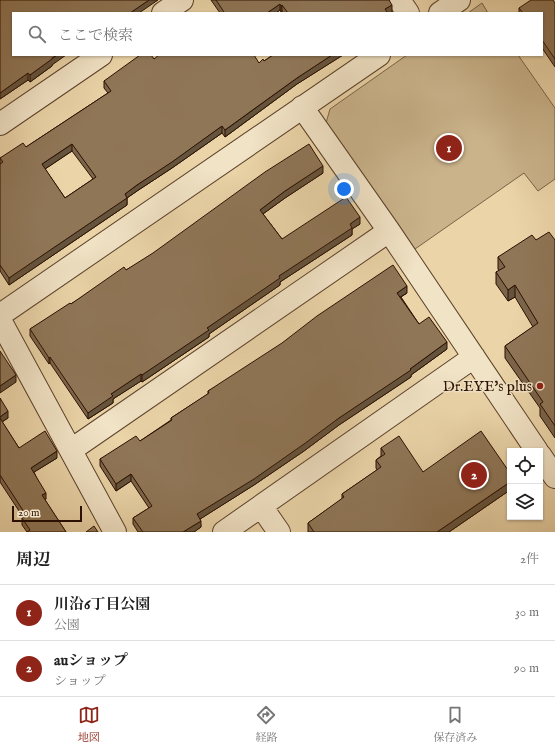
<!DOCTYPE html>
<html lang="ja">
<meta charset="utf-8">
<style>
body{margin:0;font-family:"IM FELL English","Noto Serif JP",serif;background:#f6f6f6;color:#222}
.controls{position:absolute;right:12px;bottom:12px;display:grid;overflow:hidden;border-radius:0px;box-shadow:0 1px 3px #0004}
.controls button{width:36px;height:36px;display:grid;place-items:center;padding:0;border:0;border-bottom:1px solid #e0e0e0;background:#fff;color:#222;font:20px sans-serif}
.scale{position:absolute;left:12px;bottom:10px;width:70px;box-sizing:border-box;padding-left:4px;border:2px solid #2c1000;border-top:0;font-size:11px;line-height:14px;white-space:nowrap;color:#2c1000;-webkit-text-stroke:3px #f1e3c6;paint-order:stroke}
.you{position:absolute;left:344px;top:189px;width:14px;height:14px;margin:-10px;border:3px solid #fff;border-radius:50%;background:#1a73e8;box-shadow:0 0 0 6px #1a73e833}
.badge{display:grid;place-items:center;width:26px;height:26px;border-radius:50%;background:#8f2418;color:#fff;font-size:13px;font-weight:700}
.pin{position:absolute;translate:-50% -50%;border:2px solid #fff;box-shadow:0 1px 4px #0006}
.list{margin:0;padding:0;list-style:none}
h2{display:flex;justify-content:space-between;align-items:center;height:52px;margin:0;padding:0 16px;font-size:17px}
h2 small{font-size:13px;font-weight:400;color:#767676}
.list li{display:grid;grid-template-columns:26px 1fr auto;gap:12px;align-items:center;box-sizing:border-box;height:56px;padding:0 16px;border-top:1px solid #e0e0e0}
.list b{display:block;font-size:15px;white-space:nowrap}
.list p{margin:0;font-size:13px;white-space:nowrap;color:#767676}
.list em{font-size:13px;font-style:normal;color:#767676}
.icon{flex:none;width:22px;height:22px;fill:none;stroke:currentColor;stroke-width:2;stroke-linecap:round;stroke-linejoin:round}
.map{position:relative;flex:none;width:555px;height:532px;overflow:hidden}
.search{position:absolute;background:#fff;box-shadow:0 1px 3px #0004;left:12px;right:12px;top:12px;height:44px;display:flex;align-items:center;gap:10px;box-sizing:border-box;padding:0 14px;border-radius:0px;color:#767676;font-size:15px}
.sheet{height:164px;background:#fff}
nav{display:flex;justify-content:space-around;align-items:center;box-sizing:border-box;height:56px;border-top:1px solid #e0e0e0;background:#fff;font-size:11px;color:#767676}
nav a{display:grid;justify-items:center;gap:2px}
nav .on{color:#8f2418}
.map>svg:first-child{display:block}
.green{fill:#cab38b;stroke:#7b6246}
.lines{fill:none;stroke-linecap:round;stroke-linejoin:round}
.minor-casing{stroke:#5c412a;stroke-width:24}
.minor{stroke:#f1e3c6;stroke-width:22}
.wall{fill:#7b654b;stroke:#2c1000;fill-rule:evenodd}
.shaded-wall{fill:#64533d;stroke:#2c1000}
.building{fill:#8f7657;stroke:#2c1000;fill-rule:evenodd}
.poi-dot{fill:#8f2418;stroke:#f1e3c6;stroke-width:1.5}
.labels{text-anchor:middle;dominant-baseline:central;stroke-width:3;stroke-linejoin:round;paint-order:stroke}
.poi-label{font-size:15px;fill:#2c1000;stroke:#f1e3c6;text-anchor:end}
</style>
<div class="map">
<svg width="555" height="532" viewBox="0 0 555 532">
<rect width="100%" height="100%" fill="#ead4a8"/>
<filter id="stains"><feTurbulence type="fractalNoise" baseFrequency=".005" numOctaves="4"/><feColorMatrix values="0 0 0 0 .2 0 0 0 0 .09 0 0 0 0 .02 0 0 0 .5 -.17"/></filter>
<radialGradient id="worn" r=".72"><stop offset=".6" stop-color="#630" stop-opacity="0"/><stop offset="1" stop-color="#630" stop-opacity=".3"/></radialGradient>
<!-- green -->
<path class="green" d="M482,3L488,13H468Z
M407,55H518L555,108V179L538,191L524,173L415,249L326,123L330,109Z"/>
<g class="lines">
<defs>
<path id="minor" d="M399,0L408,13
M163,13L182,0
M440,13L459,0
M302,107L389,231L537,451
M0,124L101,55
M0,315L379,55
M0,320L115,532
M71,450L389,231
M540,455L555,477
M261,506L279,532
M224,532L474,357"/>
</defs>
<!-- minor casing -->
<use href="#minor" class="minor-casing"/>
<!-- minor -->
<use href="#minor" class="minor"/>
</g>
<!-- wall -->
<path class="wall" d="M0,0L13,13L52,65V66L30,82L28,80L0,99Z
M211,0H389L392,12L390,13H283L282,11L281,12L280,10L276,13H220Z
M555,3V67L542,48V13H519V8Z
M273,55H343L297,84L225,137L222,133L172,168L137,191L127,198V205L9,285L0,271V158L26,147L108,93L104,88V81L154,59L259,63L264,61ZM72,151L93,179L65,198L45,169Z
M323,173L285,198L263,214L282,239L360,224L352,229V235L280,282V285L209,334V337L142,382L141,381L113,399V403L88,419L50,363L49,364L30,336V329L126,270Z
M536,240H555V438L540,416V408L505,358V346L533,327L515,297L508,301L496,284V272L499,271L498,269V257Z
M407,293L401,297L419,324L447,349L411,375V377L339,425L304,451L254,485L200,519L201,527L194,532H138L133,524V518L149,508L131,481L116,491L100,466V459L140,441L171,420V418L208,394V391Z
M0,398L8,418L2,422L19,448L57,458L34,472L46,499L45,500L66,532H27L22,525V518L23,517L0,482Z
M381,448L423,472L510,490L449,532H308V523L342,499V494L377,470L376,468V460L381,456Z"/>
<!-- shaded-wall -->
<path class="shaded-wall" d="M149,0H158L139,13H130Z
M280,4V10L276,13H267Z
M282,5V11L281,12V6Z
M392,5V12L390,13H385V9Z
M57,55H66L52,65V66L30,82V75Z
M332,55H343L297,84L225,137V130L297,78Z
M28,73V80L0,99V93Z
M222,126V133L172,168L137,191L127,198V205L9,285V278L137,185Z
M72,144V151L42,171V164Z
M323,166V173L285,198L260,216V210L285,191Z
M360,217V224L352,229V235L280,282V285L209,334V337L142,382V375L207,328L350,224Z
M515,285V297L508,301V290Z
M407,286V293L397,299V293Z
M447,342V349L411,375V377L339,425L304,451L254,485L197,521V514L339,418L410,369Z
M50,357V363L49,364V358Z
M141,374V381L113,399V403L88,419V413L111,394Z
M16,375V382L0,393V386Z
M8,411V418L0,423V417Z
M57,451V458L31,474V468Z
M131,474V481L116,491V484Z
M510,482V490L449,532H437Z
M46,493V499L42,502V495Z
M201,521V527L194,532H183Z"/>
<!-- building -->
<path class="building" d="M0,0H149L130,13H13V55H57L52,58V59L30,75L28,73L0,93Z
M216,0H389L392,5L385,9L387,12L386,13H288L282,5L281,6L280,4L267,13H223L224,12Z
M531,0H553L555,3V59L542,40V13H523L519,8Z
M140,55H151L154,59L159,55H254L259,63L263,59L264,61L273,55H332L297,78L225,130L222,126L172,162L137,185L125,194L127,198L9,278L0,265V164L3,162L0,158L23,143L26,147L111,91L104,81ZM72,144L96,177L65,198L42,164Z
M309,144L323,166L285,191L260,210L282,239L346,197L360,217L350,224L352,228L279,276L280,278L207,328L209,330L142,375L141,374L111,394L113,396L88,413L50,357L49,358L30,329L70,303L71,304L124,267L126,270L153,253L265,172Z
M549,232L555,240V426L540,404L543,402L505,346L538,323L515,285L508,290L496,272L505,267L498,257L532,235L536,240Z
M393,265L407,286L397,293L419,324L429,317L447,342L410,369L411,370L339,418L304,444L254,479L197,514L201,521L183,532H143L133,518L152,506L131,474L116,484L100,459L136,436L140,441L172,420L171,418L209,393L208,391L282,343L317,316Z
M0,351L16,375L0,386Z
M0,398L8,411L0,417Z
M0,418L19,448L45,431L57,451L31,468L46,493L42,495L66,532H27L30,530L22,518L26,515L0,475Z
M481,431L510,473V482L437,532H314L308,523L344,497L342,494L381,467L376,460L385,454L381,448L399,436L423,472Z
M94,526L98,532H86Z"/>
<!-- markers -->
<circle class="poi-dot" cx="540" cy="386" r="4"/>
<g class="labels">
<!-- poi labels -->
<g class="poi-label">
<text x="532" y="386">Dr.EYE's plus</text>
</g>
</g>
<rect width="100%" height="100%" filter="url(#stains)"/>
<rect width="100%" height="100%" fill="url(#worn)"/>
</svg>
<div class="controls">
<button><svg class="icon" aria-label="locate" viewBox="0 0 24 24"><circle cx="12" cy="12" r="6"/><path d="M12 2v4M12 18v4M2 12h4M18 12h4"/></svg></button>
<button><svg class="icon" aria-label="layers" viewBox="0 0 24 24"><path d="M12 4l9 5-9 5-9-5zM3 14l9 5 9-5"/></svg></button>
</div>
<div class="scale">20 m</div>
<div class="you"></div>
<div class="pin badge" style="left:449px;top:148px">1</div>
<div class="pin badge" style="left:474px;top:475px">2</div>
<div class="search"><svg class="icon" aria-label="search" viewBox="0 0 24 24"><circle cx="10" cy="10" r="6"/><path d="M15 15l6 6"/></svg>ここで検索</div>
</div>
<section class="sheet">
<h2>周辺<small>2件</small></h2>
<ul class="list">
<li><span class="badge">1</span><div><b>川沿6丁目公園</b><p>公園</p></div><em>30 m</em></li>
<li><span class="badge">2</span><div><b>auショップ</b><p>ショップ</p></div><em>90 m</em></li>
</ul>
</section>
<nav>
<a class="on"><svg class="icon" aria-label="map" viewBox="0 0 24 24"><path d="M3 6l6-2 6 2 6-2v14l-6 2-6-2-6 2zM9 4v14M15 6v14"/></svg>地図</a>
<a><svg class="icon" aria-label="directions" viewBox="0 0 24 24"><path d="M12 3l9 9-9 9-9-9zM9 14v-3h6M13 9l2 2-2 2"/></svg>経路</a>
<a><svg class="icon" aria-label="saved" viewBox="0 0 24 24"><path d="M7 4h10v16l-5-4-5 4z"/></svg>保存済み</a>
</nav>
